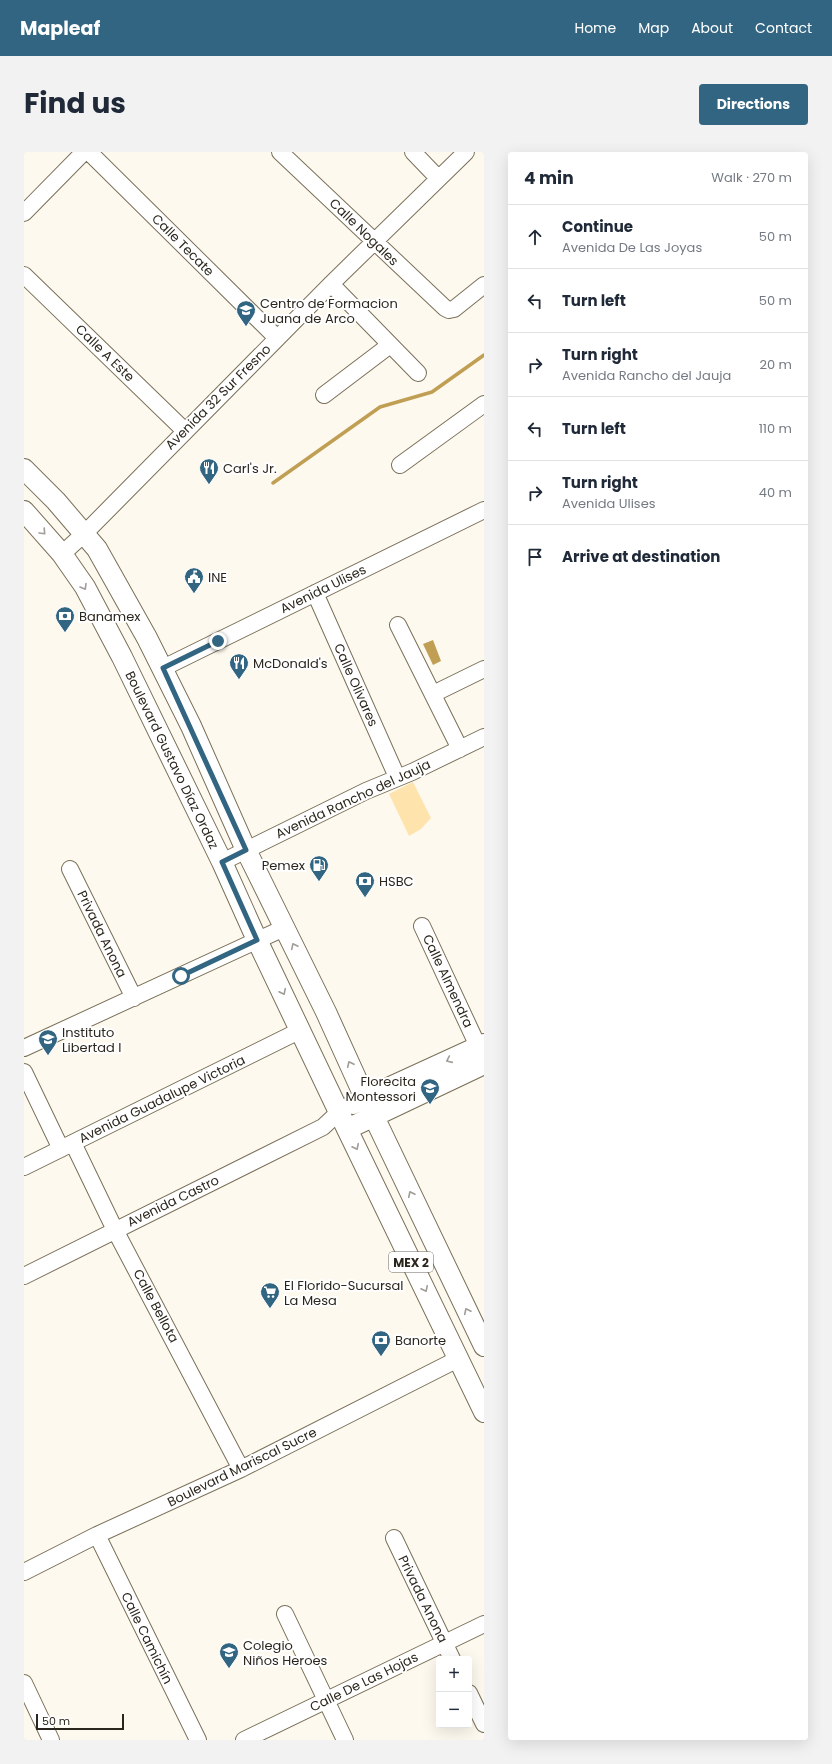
<!DOCTYPE html>
<meta charset="utf-8">
<style>
body{margin:0;font-family:Poppins,sans-serif;background:#f2f2f3;color:#1f2937}
.controls{position:absolute;right:12px;bottom:12px;display:grid;overflow:hidden;border-radius:4px;box-shadow:0 4px 16px #0002}
.controls button{width:36px;height:36px;display:grid;place-items:center;padding:0;border:0;border-bottom:1px solid #e0e1e3;background:#fff;color:#1f2937;font:20px sans-serif}
.scale{position:absolute;left:12px;bottom:10px;width:88px;box-sizing:border-box;padding-left:4px;border:2px solid #2b261d;border-top:0;font-size:11px;line-height:14px;white-space:nowrap;color:#2b261d;-webkit-text-stroke:3px #fff;paint-order:stroke}
.stop{position:absolute;width:12px;height:12px;margin:-9px;border:3px solid #326582;border-radius:50%;background:#fff}
.stop.end{background:#326582;border-color:#fff;box-shadow:0 1px 4px #0008}
.list{margin:0;padding:0;list-style:none}
h2{display:flex;justify-content:space-between;align-items:center;height:52px;margin:0;padding:0 16px;font-size:17px}
h2 small{font-size:13px;font-weight:400;color:#747a83}
.list li{display:grid;grid-template-columns:26px 1fr auto;gap:12px;align-items:center;box-sizing:border-box;height:64px;padding:0 16px;border-top:1px solid #e0e1e3}
.list b{display:block;font-size:15px;white-space:nowrap}
.list p{margin:0;font-size:13px;white-space:nowrap;color:#747a83}
.list em{font-size:13px;font-style:normal;color:#747a83}
.icon{flex:none;width:22px;height:22px;fill:none;stroke:currentColor;stroke-width:2;stroke-linecap:round;stroke-linejoin:round}
.map{position:relative;flex:none;width:460px;height:1588px;overflow:hidden;border-radius:4px}
header{display:flex;align-items:center;gap:24px;box-sizing:border-box;height:56px;padding:0 20px;background:#326582;color:#fff}
header strong{font-size:19px}
nav{display:flex;gap:22px;margin-inline-start:auto;font-size:14px}
.intro{display:flex;align-items:center;justify-content:space-between;box-sizing:border-box;height:96px;padding:0 24px}
h1{margin:0;font-size:28px}
.button{padding:10px 18px;border-radius:4px;background:#326582;color:#fff;font-size:14px;font-weight:700}
main{display:flex;gap:24px;padding:0 24px}
aside{flex:1;background:#fff;border-radius:4px;box-shadow:0 4px 16px #0002}
.map>svg:first-child{display:block}
.green{fill:#fee4ac}
.water{fill:#c09f54}
.lines{fill:none;stroke-linecap:round;stroke-linejoin:round}
.stream{stroke:#c09f54;stroke-width:3.5}
.minor-casing{stroke:#7a7058;stroke-width:18}
.major-casing{stroke:#7a7058;stroke-width:22}
.minor{stroke:#fff;stroke-width:16}
.major{stroke:#fff;stroke-width:20}
.oneway{stroke:#a09d99}
.route{stroke:#326582;stroke-width:5}
.labels{text-anchor:middle;dominant-baseline:central;stroke-width:4;stroke-linejoin:round;paint-order:stroke}
.shield{fill:#fff;stroke:#6b6761;stroke-width:1}
.shield-label{font-size:12px;font-weight:bold;fill:#2b261d}
.street-label{font-size:13px;fill:#2b261d;stroke:#fff}
.poi-label{font-size:13px;fill:#2b261d;stroke:#fff;text-anchor:start}
</style>
<header>
<strong>Mapleaf</strong>
<nav><a>Home</a><a>Map</a><a>About</a><a>Contact</a></nav>
</header>
<div class="intro"><h1>Find us</h1><a class="button">Directions</a></div>
<main>
<div class="map">
<svg width="460" height="1588" viewBox="0 0 460 1588">
<rect width="100%" height="100%" fill="#fef9ef"/>
<!-- green -->
<path class="green" d="M389,630L407,666L397,677L385,684L365,642Z"/>
<!-- water -->
<path class="water" d="M409,488L417,509L409,513L399,492Z"/>
<g class="lines">
<!-- stream -->
<path class="stream" d="M249,331L356,255L408,240L460,203"/>
<defs>
<path id="minor" d="M65,0L253,186
M256,0L421,156L425,158L430,157L460,133
M389,0L414,26
M0,61L60,0
M0,123L161,279
M307,132L394,221
M300,243L366,193
M376,313L460,252
M38,402L61,381L307,132L442,0
M291,441L373,625
M374,473L436,597
M139,516L460,358
M409,542L460,517
M198,710L342,639L388,620L460,585
M46,717L110,846
M398,774L459,905
M0,896L260,776
M0,920L37,997
M49,991L91,1078L217,1317
M0,1015L277,878
M0,1124L299,975L315,960
M73,1383L174,1588
M370,1386L428,1507
M0,1420L73,1383L217,1317L434,1207
M261,1462L321,1588
M0,1531L27,1588
M445,1541L460,1572
M220,1588L460,1472"/>
<path id="major" d="M0,317L32,349L73,397L123,486L167,574L222,698L302,860L341,946L460,1194
M0,359L38,402L61,435L98,505L198,710L233,788L323,977L460,1260
M329,952L460,892
M323,977L460,912"/>
</defs>
<!-- minor casing -->
<use href="#minor" class="minor-casing"/>
<!-- major casing -->
<use href="#major" class="major-casing"/>
<!-- minor -->
<use href="#minor" class="minor"/>
<!-- major -->
<use href="#major" class="major"/>
</g>
<!-- one-way arrows -->
<defs><path id="oneway-chevron" d="M-2-3.5L2.5 0L-2 3.5" fill="none" stroke-width="1.6" stroke-linecap="round" stroke-linejoin="round"/></defs>
<g class="oneway">
<use href="#oneway-chevron" transform="translate(19 380) rotate(47)"/>
<use href="#oneway-chevron" transform="translate(60 435) rotate(59)"/>
<use href="#oneway-chevron" transform="translate(270 794) rotate(-116)"/>
<use href="#oneway-chevron" transform="translate(259 840) rotate(64)"/>
<use href="#oneway-chevron" transform="translate(425 908) rotate(156)"/>
<use href="#oneway-chevron" transform="translate(326 912) rotate(-115)"/>
<use href="#oneway-chevron" transform="translate(332 995) rotate(64)"/>
<use href="#oneway-chevron" transform="translate(387 1042) rotate(-116)"/>
<use href="#oneway-chevron" transform="translate(401 1137) rotate(64)"/>
<use href="#oneway-chevron" transform="translate(443 1159) rotate(-116)"/>
</g>
<g class="lines">
<!-- route -->
<path class="route" d="M157,824L233,788L198,710L222,698L139,516L194,489"/>
</g>
<!-- icons -->
<defs>
<symbol id="school-pin" viewBox="-11 -11 22 30"><path d="M0 17L-7.5 6A9.5 9.5 0 1 1 7.5 6Z" fill="#326582" stroke="#fff"/><path d="M0-5L7-2L0 1L-7-2ZM-4 1L0 2.5L4 1V4Q0 6-4 4Z" fill="#fff"/></symbol>
<symbol id="restaurant-pin" viewBox="-11 -11 22 30"><path d="M0 17L-7.5 6A9.5 9.5 0 1 1 7.5 6Z" fill="#326582" stroke="#fff"/><path d="M-5-6h1v4h1v-4h1v4h1v-4h1v5L-1.5 .5V6h-2V.5L-5-1ZM5-6V6H3V1.5H1.5Q1.5-4 5-6Z" fill="#fff"/></symbol>
<symbol id="civic-pin" viewBox="-11 -11 22 30"><path d="M0 17L-7.5 6A9.5 9.5 0 1 1 7.5 6Z" fill="#326582" stroke="#fff"/><path d="M-.6-6.5H3V-4.5H.6V-3L4-1V1h2V6H-6V1h2V-1L-.6-3ZM-1.2 2.5V6h2.4V2.5Z" fill="#fff"/></symbol>
<symbol id="bank-pin" viewBox="-11 -11 22 30"><path d="M0 17L-7.5 6A9.5 9.5 0 1 1 7.5 6Z" fill="#326582" stroke="#fff"/><path d="M-6-4H6V4H-6ZM0-2.3a2.3 2.3 0 1 0 0 4.6a2.3 2.3 0 1 0 0-4.6Z" fill="#fff"/></symbol>
<symbol id="fuel-pin" viewBox="-11 -11 22 30"><path d="M0 17L-7.5 6A9.5 9.5 0 1 1 7.5 6Z" fill="#326582" stroke="#fff"/><path d="M-5.5-6h7V0h2V4h1.3V-2.5L3-4.5l.8-.8L6-3V5H2.5V1h-1V6h-7ZM-4.2-4.7v3.2H.2V-4.7Z" fill="#fff"/></symbol>
<symbol id="supermarket-pin" viewBox="-11 -11 22 30"><path d="M0 17L-7.5 6A9.5 9.5 0 1 1 7.5 6Z" fill="#326582" stroke="#fff"/><path d="M-6-5.5h2.5l.6 2H6L4.5 2H-2.5L-4.4-4H-6ZM-1.5 3.2a1.3 1.3 0 1 0 .1 0ZM3 3.2a1.3 1.3 0 1 0 .1 0Z" fill="#fff"/></symbol>
<symbol id="university-pin" viewBox="-11 -11 22 30"><path d="M0 17L-7.5 6A9.5 9.5 0 1 1 7.5 6Z" fill="#326582" stroke="#fff"/><path d="M0-5L7-2L0 1L-7-2ZM-4 1L0 2.5L4 1V4Q0 6-4 4Z" fill="#fff"/></symbol>
</defs>
<g fill-rule="evenodd">
<use href="#school-pin" x="211" y="147" width="22" height="30"/>
<use href="#restaurant-pin" x="174" y="305" width="22" height="30"/>
<use href="#civic-pin" x="159" y="414" width="22" height="30"/>
<use href="#bank-pin" x="30" y="453" width="22" height="30"/>
<use href="#restaurant-pin" x="204" y="500" width="22" height="30"/>
<use href="#fuel-pin" x="284" y="702" width="22" height="30"/>
<use href="#bank-pin" x="330" y="718" width="22" height="30"/>
<use href="#school-pin" x="13" y="876" width="22" height="30"/>
<use href="#school-pin" x="395" y="925" width="22" height="30"/>
<use href="#supermarket-pin" x="235" y="1129" width="22" height="30"/>
<use href="#bank-pin" x="346" y="1177" width="22" height="30"/>
<use href="#university-pin" x="194" y="1489" width="22" height="30"/>
</g>
<g class="labels">
<!-- shield labels -->
<rect class="shield" x="365" y="1100" width="44" height="20" rx="3"/>
<g class="shield-label">
<text x="387" y="1110">MEX 2</text>
</g>
<!-- street labels -->
<g class="street-label">
<text transform="translate(340 80) rotate(44)">Calle Nogales</text>
<text transform="translate(159 93) rotate(45)">Calle Tecate</text>
<text transform="translate(81 201) rotate(44)">Calle A Este</text>
<text transform="translate(194 245) rotate(-45)">Avenida 32 Sur Fresno</text>
<text transform="translate(299 437) rotate(-26)">Avenida Ulises</text>
<text transform="translate(332 533) rotate(66)">Calle Olivares</text>
<text transform="translate(148 608) rotate(64)">Boulevard Gustavo Díaz Ordaz</text>
<text transform="translate(329 647) rotate(-25)">Avenida Rancho del Jauja</text>
<text transform="translate(78 782) rotate(64)">Privada Anona</text>
<text transform="translate(424 829) rotate(65)">Calle Almendra</text>
<text transform="translate(138 947) rotate(-26)">Avenida Guadalupe Victoria</text>
<text transform="translate(149 1049) rotate(-26)">Avenida Castro</text>
<text transform="translate(132 1154) rotate(62)">Calle Bellota</text>
<text transform="translate(218 1315) rotate(-26)">Boulevard Mariscal Sucre</text>
<text transform="translate(399 1447) rotate(64)">Privada Anona</text>
<text transform="translate(123 1486) rotate(64)">Calle Camichín</text>
<text transform="translate(340 1530) rotate(-26)">Calle De Las Hojas</text>
</g>
<!-- poi labels -->
<g class="poi-label">
<text x="236" y="151">Centro de Formacion<tspan x="236" dy="15">Juana de Arco</tspan></text>
<text x="199" y="316">Carl's Jr.</text>
<text x="184" y="425">INE</text>
<text x="55" y="464">Banamex</text>
<text x="229" y="511">McDonald's</text>
<text x="281" y="713" text-anchor="end">Pemex</text>
<text x="355" y="729">HSBC</text>
<text x="38" y="880">Instituto<tspan x="38" dy="15">Libertad I</tspan></text>
<text x="392" y="929" text-anchor="end">Florecita<tspan x="392" dy="15">Montessori</tspan></text>
<text x="260" y="1133">El Florido-Sucursal<tspan x="260" dy="15">La Mesa</tspan></text>
<text x="371" y="1188">Banorte</text>
<text x="219" y="1493">Colegio<tspan x="219" dy="15">Niños Heroes</tspan></text>
</g>
</g>
</svg>
<div class="controls">
<button>+</button>
<button>−</button>
</div>
<div class="scale">50 m</div>
<div class="stop" style="left:157px;top:824px"></div>
<div class="stop end" style="left:194px;top:489px"></div>
</div>
<aside>
<h2>4 min<small>Walk · 270 m</small></h2>
<ul class="list">
<li><svg class="icon" aria-label="ahead" viewBox="0 0 24 24"><path d="M12 20V5M6 11l6-6 6 6"/></svg><div><b>Continue</b><p>Avenida De Las Joyas</p></div><em>50 m</em></li>
<li><svg class="icon" aria-label="left" viewBox="0 0 24 24"><path d="M17 20v-9H6M10 6l-5 5 5 5"/></svg><div><b>Turn left</b></div><em>50 m</em></li>
<li><svg class="icon" aria-label="right" viewBox="0 0 24 24"><path d="M7 20v-9h11M14 6l5 5-5 5"/></svg><div><b>Turn right</b><p>Avenida Rancho del Jauja</p></div><em>20 m</em></li>
<li><svg class="icon" aria-label="left" viewBox="0 0 24 24"><path d="M17 20v-9H6M10 6l-5 5 5 5"/></svg><div><b>Turn left</b></div><em>110 m</em></li>
<li><svg class="icon" aria-label="right" viewBox="0 0 24 24"><path d="M7 20v-9h11M14 6l5 5-5 5"/></svg><div><b>Turn right</b><p>Avenida Ulises</p></div><em>40 m</em></li>
<li><svg class="icon" aria-label="arrive" viewBox="0 0 24 24"><path d="M6 21V4h12l-3 4 3 4H6"/></svg><div><b>Arrive at destination</b></div></li>
</ul>
</aside>
</main>
